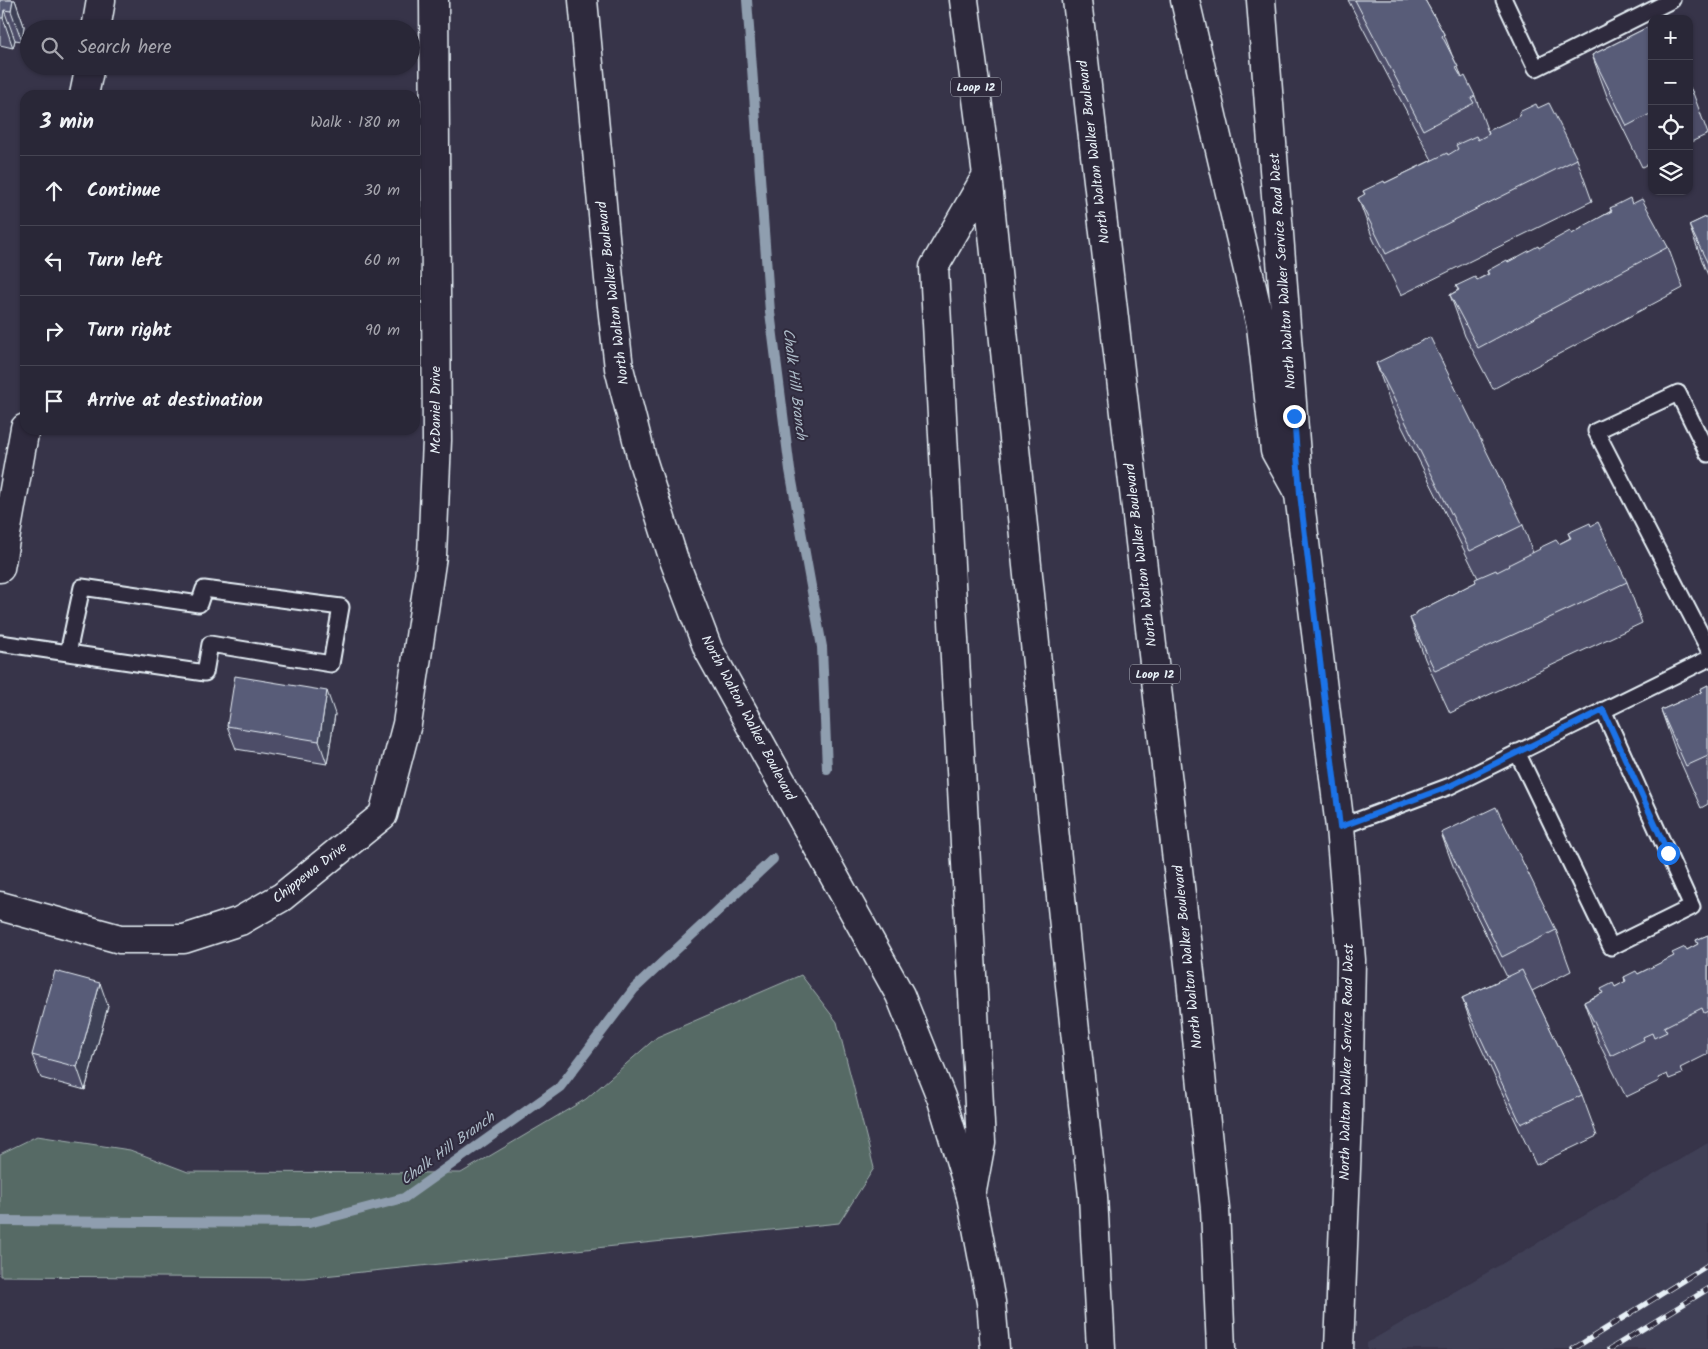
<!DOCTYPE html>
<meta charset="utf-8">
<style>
body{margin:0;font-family:Kalam,sans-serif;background:#353342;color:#f1f3f6}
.controls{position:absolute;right:15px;top:15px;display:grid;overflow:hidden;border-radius:10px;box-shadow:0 1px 4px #0004}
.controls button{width:45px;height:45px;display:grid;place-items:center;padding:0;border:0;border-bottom:1px solid #454452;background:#292737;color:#f1f3f6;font:25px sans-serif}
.stop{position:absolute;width:15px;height:15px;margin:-11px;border:4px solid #1a73e8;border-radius:50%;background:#fff}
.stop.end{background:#1a73e8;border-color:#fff;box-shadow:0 1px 5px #0008}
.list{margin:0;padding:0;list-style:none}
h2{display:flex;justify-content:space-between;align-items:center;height:65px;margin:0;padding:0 20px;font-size:21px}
h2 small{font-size:16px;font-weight:400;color:#a5a5ad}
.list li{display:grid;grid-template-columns:32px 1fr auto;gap:15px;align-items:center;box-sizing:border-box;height:70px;padding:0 20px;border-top:1px solid #454452}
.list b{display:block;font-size:19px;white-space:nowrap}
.list em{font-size:16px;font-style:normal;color:#a5a5ad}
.icon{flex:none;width:28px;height:28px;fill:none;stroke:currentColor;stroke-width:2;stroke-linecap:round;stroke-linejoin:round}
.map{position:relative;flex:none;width:1708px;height:1349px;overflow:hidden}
.search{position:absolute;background:#292737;box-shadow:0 1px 4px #0004;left:20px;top:20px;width:400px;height:55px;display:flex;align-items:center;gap:12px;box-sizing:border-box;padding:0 18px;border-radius:28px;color:#a5a5ad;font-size:19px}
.panel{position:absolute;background:#292737;box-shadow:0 1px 4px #0004;left:20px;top:90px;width:400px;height:345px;border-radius:15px}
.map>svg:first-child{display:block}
.built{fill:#414057}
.green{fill:#566a65;stroke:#9faeae}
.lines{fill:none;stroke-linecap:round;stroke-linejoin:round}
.stream{stroke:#8f9eaf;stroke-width:10}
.service-casing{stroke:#e8f1f8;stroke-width:19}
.minor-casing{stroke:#e8f1f8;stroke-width:31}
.secondary-casing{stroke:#e8f1f8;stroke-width:31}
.motorway-casing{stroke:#e8f1f8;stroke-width:31}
.service{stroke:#2f2a3d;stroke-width:15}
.minor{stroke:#2f2a3d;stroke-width:28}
.secondary{stroke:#2f2a3d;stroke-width:28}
.motorway{stroke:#2f2a3d;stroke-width:28}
.rail-casing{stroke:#e8f1f8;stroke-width:5.5}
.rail{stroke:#2f2a3d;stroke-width:4;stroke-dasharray:11;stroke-linecap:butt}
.wall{fill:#4d4e67;stroke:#e8f1f8}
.shaded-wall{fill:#3e4054;stroke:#e8f1f8}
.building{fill:#595b78;stroke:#e8f1f8}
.route{stroke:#1a73e8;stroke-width:6}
.labels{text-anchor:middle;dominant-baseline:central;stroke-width:4;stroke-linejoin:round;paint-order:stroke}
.shield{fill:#2f2a3d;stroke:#b0b5c0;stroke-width:1}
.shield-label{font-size:12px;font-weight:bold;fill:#e8f1f8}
.street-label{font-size:14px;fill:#e8f1f8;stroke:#2f2a3d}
.water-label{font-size:15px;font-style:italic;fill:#acbac7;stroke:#2f2a3d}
</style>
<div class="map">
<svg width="1708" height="1349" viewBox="0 0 1708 1349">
<rect width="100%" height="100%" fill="#373449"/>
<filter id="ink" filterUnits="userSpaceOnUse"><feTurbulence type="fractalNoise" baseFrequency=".02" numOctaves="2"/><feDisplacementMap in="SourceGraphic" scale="10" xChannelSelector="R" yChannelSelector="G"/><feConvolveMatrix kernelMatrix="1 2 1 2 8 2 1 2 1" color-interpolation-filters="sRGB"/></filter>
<g filter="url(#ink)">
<!-- built -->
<path class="built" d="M1708,1143V1349H1367V1343Z"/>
<!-- green -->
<path class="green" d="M801,975L837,1022L874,1168L839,1223L304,1278L0,1276V1154L37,1136L130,1150L188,1172L461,1173L586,1099L657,1037Z"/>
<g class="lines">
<!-- stream -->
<path class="stream" d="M747,0L770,312L790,470L822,647L827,769
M0,1221L309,1223L404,1198L560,1087L634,989L773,859"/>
<defs>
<path id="service" d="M1504,0L1536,68L1672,0
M1708,454L1678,393L1596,431L1708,648
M0,643L205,673L210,644L331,664L341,607L204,589L199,604L82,587L68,653
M1517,752L1611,947L1692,907L1603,710
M1340,827L1450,786L1708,659"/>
<path id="minor" d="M96,29L101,0
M84,95L90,66
M0,568L25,428
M0,906L120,939H184L240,921L282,897L383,815L407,724L432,556L437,440L434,0"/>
<path id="secondary" d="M583,0L609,279L619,368L642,459L674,560L708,649L900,995L941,1097L971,1196L991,1302L995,1349
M1261,0L1299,494L1340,827L1351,960L1348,1117L1339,1349"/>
<path id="motorway" d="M964,0L987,175L1070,985L1093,1196L1101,1349
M1077,0L1191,981L1215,1209L1221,1349
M1185,0L1261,326L1275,451L1299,494
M971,1196L981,1142L934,267L987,175"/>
</defs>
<!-- service casing -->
<use href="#service" class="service-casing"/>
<!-- minor casing -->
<use href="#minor" class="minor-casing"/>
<!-- secondary casing -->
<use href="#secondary" class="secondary-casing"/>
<!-- motorway casing -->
<use href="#motorway" class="motorway-casing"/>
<!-- service -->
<use href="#service" class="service"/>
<!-- minor -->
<use href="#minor" class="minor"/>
<!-- secondary -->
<use href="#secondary" class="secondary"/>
<!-- motorway -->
<use href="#motorway" class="motorway"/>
<defs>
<path id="rail" d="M1573,1349L1708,1265
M1610,1349L1708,1289"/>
</defs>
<!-- rail casing -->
<use href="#rail" class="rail-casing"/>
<!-- rail -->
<use href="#rail" class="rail"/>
</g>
<!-- wall -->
<path class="wall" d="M0,0H15L24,26L22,41L15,40L13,48L0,45Z
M1348,0H1425L1444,34L1452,55L1458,67L1462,78L1475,96L1489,135L1538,108L1577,159L1592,201L1401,295L1373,239L1358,198L1365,195L1363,191L1385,183L1432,160Z
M1652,25V162L1642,167L1607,96L1592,55Z
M1689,86L1693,93L1708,134L1689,143Z
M1632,204L1668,247L1683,288L1493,389L1465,336L1450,295L1458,290L1456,286L1477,280L1488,274L1487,271L1572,234L1611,211L1610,208Z
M1708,216V275L1704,266L1689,225Z
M1376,363L1523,525L1533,553L1559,544L1570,538L1568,533L1627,582L1642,623L1450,713L1425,659L1410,618L1415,615V613L1476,582L1478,578L1391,405Z
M1708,685V804L1701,808L1676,752L1661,710L1701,692L1700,689Z
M335,714L327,764L236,749L227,726Z
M1441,833L1556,930L1571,971L1532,991L1582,1095L1597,1136L1536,1165L1477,1039L1462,998L1507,977L1456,874Z
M1708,935V1054L1680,1068L1682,1074L1669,1079L1667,1074L1658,1078L1659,1081L1626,1097L1599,1043L1584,1002L1625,982L1624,977L1638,974L1687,950L1698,944L1696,940Z
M108,1006L85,1090L41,1078L32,1055Z"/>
<!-- shaded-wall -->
<path class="shaded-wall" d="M7,0H15L24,26L22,41Z
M4,10L15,40L13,48L3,18Z
M327,691L335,714L327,764L319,741Z
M100,983L108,1006L85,1090L77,1067Z"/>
<!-- building -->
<path class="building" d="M0,0H13L11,11L4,10L3,18H0Z
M1355,0H1425L1444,34L1442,36L1458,67L1456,68L1462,78L1465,76L1475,96L1471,98L1474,103L1423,130Z
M1652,25V113L1627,126L1592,55Z
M1689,86L1693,93L1689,95Z
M1549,103L1577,159L1386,254L1358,198L1365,194L1363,191L1384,181L1385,183L1447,153L1448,155L1458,149L1456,145L1476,136L1478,140L1489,134L1488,131L1520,116L1519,112L1536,104L1538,108Z
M1630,198L1632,204L1642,199L1668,247L1478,348L1450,295L1459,290L1456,286L1475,277L1477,280L1489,274L1487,271L1507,260L1508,262L1538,246L1539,248L1570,231L1572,234L1582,228V227L1612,211L1610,208Z
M1708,216V264L1689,225Z
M1430,337L1523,525L1470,551L1376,363Z
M1598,522L1627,582L1435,671L1410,618L1416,615L1415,613L1476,582L1475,579L1496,570L1497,572L1509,566L1508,565L1540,549L1539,548L1556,540L1559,544L1571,538L1568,533L1590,523L1591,526Z
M235,676L327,691L319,741L227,726Z
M1708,685V756L1686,766L1661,710L1702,692L1700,689Z
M1496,807L1556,930L1502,957L1441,833Z
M1708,935V1011L1704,1013L1702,1008L1664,1027L1667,1032L1654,1038L1652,1033L1643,1037L1644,1040L1611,1056L1584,1002L1603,993L1601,989L1613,983L1615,987L1626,981L1624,977L1636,971L1638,974L1674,956L1672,953L1685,947L1687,950L1698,944L1696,940Z
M1522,970L1582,1095L1521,1124L1462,998Z
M55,971L100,983L77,1067L32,1055Z"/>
</g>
<g class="lines" filter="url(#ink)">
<!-- route -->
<path class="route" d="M1294,416L1300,494L1340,827L1450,786L1603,710L1668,853"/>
</g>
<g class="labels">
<!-- shield labels -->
<g class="shield">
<rect x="951" y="77.5" width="50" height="19" rx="4"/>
<rect x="1130" y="664.5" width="50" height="19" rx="4"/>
</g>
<g class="shield-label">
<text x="976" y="87">Loop 12</text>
<text x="1155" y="674">Loop 12</text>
</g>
<!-- street labels -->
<g class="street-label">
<text transform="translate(1094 152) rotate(-97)">North Walton Walker Boulevard</text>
<text transform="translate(1283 271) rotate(-94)">North Walton Walker Service Road West</text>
<text transform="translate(613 293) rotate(-97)">North Walton Walker Boulevard</text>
<text transform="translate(436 410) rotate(-90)">McDaniel Drive</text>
<text transform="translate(1141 555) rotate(-97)">North Walton Walker Boulevard</text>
<text transform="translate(748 718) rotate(62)">North Walton Walker Boulevard</text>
<text transform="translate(310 873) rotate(-38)">Chippewa Drive</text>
<text transform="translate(1188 957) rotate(-96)">North Walton Walker Boulevard</text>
<text transform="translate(1347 1062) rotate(-89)">North Walton Walker Service Road West</text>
</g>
<!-- water labels -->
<g class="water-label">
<text transform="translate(794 384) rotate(83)">Chalk Hill Branch</text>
<text transform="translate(448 1149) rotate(-36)">Chalk Hill Branch</text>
</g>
</g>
</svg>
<div class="controls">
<button>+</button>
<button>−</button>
<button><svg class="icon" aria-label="locate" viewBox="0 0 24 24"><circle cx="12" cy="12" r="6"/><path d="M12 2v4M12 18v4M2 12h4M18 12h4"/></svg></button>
<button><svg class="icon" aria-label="layers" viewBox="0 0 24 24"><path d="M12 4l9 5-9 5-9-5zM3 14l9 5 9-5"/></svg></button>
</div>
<div class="stop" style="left:1668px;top:853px"></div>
<div class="stop end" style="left:1294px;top:416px"></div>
<div class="search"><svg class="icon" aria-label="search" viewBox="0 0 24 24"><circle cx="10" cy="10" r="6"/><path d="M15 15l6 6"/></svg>Search here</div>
<section class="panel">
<h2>3 min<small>Walk · 180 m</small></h2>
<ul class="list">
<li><svg class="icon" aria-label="ahead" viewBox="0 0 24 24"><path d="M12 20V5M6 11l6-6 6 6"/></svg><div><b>Continue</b></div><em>30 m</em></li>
<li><svg class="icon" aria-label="left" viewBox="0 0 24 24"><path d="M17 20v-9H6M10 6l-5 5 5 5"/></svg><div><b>Turn left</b></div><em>60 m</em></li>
<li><svg class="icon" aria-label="right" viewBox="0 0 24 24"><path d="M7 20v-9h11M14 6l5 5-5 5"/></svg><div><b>Turn right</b></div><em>90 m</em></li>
<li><svg class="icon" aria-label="arrive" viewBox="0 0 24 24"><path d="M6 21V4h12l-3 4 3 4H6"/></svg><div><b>Arrive at destination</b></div></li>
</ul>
</section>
</div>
